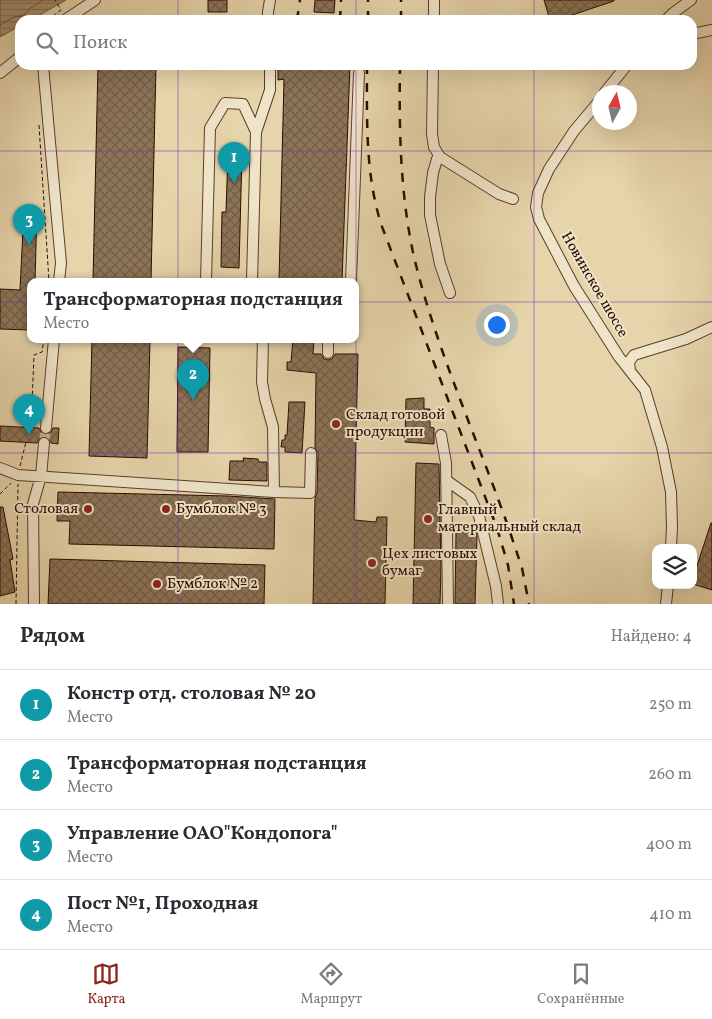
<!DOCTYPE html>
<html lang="ru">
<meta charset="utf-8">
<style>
body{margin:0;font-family:Vollkorn,serif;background:#f7f7f7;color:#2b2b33}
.controls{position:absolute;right:15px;bottom:15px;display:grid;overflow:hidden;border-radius:10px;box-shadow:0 5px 20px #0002}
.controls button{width:45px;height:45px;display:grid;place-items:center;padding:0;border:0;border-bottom:1px solid #e1e1e2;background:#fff;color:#2b2b33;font:25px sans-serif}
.compass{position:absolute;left:592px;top:85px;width:45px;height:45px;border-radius:50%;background:#fff;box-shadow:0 5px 20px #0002;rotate:8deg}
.you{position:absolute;left:496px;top:324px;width:18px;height:18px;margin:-12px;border:4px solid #fff;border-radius:50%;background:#1a73e8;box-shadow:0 0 0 8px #1a73e833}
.badge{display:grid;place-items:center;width:32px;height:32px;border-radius:50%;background:#8f2418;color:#fff;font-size:16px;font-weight:700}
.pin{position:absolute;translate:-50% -41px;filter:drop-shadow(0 1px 2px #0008)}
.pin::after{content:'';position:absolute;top:26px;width:18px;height:15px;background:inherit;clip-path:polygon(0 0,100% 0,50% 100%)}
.popup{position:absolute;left:27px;top:278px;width:332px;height:65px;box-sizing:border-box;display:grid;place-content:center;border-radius:10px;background:#fff;filter:drop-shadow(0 1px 4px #0005);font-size:16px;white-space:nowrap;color:#7c7c81}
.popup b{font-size:19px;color:#2b2b33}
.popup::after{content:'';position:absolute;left:50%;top:100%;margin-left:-10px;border:10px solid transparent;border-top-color:#fff}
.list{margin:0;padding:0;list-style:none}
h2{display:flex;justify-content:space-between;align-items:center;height:65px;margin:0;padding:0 20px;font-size:21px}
h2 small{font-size:16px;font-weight:400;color:#7c7c81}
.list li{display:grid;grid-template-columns:32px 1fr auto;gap:15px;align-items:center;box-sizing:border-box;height:70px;padding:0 20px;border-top:1px solid #e1e1e2}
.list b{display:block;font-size:19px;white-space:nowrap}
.list p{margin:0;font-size:16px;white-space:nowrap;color:#7c7c81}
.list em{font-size:16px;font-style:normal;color:#7c7c81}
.icon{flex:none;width:28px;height:28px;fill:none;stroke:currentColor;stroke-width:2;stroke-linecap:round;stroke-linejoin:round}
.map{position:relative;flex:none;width:712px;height:604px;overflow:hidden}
.search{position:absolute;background:#fff;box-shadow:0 5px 20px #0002;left:15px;right:15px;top:15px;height:55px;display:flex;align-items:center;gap:12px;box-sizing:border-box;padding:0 18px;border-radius:15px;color:#7c7c81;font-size:19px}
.sheet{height:345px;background:#fff}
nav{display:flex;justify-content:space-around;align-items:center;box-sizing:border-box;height:70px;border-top:1px solid #e1e1e2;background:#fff;font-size:14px;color:#7c7c81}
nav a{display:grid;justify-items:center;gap:2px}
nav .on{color:#8f2418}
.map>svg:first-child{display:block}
.water{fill:url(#water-rules);stroke:#745b43}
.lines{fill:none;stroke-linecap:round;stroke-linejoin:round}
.shore{stroke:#684e38;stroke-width:1}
.building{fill:url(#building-cross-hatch);stroke:#2a0c00}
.minor-tunnel{stroke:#cab690;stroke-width:10;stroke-dasharray:10 5;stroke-linecap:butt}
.minor-casing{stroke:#593e2a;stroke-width:12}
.path{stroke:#2a0c00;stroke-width:1;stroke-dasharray:4 2.5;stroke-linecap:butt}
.minor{stroke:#efe3c8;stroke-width:10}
.rail{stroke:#2a0c00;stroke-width:2.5;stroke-dasharray:9 9;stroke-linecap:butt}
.grid{fill:none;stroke:#7b2cbf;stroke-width:1;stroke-opacity:0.55}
.poi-dot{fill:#8f2418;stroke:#efe3c8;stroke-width:2}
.labels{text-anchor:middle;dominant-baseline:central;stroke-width:4;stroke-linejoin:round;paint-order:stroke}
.street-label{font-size:15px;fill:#2a0c00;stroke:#efe3c8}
.poi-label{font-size:15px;fill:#2a0c00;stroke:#efe3c8;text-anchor:start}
</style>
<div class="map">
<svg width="712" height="604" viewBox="0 0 712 604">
<defs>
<pattern id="water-rules" width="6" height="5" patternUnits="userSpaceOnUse" patternTransform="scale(1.25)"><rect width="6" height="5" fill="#a69070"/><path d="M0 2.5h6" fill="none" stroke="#87745a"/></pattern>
<pattern id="building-cross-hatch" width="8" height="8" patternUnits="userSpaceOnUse" patternTransform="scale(1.25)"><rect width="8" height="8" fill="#8c7458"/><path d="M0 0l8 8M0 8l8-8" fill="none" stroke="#735e46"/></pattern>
</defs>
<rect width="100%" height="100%" fill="#e6d4aa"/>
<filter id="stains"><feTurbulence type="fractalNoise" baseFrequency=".004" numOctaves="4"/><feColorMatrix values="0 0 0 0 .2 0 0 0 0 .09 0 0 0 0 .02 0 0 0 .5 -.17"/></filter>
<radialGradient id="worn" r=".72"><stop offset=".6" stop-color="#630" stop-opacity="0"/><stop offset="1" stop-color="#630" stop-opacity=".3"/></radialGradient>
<!-- water -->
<path class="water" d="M0,0H66L31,20H20V26L0,37Z"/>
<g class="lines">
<!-- shore -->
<path class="shore" d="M0,25L14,17L23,16L29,9L43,0"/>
</g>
<!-- building -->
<path class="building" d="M208,0H227V12H208Z
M315,0H335L334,13L314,12Z
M544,0H614V1L557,20H550Z
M98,65H156L151,281H93Z
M278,65H350L342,281H279L284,79L278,80Z
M228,153L242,154L239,268L221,267L222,212H226Z
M24,209H37L35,281H30V330L0,329V289L20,290Z
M92,339H150L147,458L89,456Z
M293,339H314L313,354H321L324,359L328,360L332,359L335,354H358L354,520L376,522L377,517H387L385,604H313L315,498L317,493L318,453L315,448L316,373L287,370V362H291Z
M178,347L210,348L208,452H177Z
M424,398V409H430V427L434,428V444L405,442L406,399Z
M289,402H305L302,453L285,452V447H281L282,440H285V435H287Z
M0,426L39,428L42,433L46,435L51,432L53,428H59L58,444L51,443L48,438L44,436L39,439L37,443L0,441Z
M243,458L258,459L259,462H267V481L229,480L230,461H244Z
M416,463L439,464L441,570L440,604H413Z
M58,492L228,496L275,499L274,549L69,544L70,521H57Z
M0,507H3L13,559L10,560L15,592L0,596Z
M711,523H712V590L693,584V578Z
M456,532H476L477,536L475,604H455Z
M50,559L265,565L264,604H48Z"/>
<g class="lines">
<!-- minor-tunnel -->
<path class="minor-tunnel" d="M44,443L46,428"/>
<defs>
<path id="minor" d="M434,0V20
M65,20L95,0
M268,20V12L270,0
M666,20L673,13L691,0
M692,34L712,30
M43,65L61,263L59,281
M433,65L432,134L434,147L440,157
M0,73L20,57
M605,92L627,65
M600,100L574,131L549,169L538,193L536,207L539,219L574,286L619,357L645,390L662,447L671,492L672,527L671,548
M206,281L210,128L225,103L243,104L256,132
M252,281L256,132L270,90V65
M351,281L359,73
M450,293L440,264L430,215V197L433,173L437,159L440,157L499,194L513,199
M263,339L262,382L265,399L273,427L274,492
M328,353V339
M630,371L629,362L634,355L686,339L712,327
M46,428L54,339
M441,435L446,463L448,604
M0,468L18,475L274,492L310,493L311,453
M446,480L470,497L479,516L496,586L498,604
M34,604L33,504L41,476L44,443
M666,604L668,585"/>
</defs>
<!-- minor casing -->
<use href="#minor" class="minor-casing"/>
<!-- path -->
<path class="path" d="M48,20L61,10L55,0
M39,125L49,281
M31,427L34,355L42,352L44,339
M20,466L26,442
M0,494L11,483
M16,604L18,484"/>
<!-- minor -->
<use href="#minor" class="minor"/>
<!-- rail -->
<path class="rail" d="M297,20L300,0
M340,20L341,0
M368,20V0
M401,20V0
M367,65C367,119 365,172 381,224L497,528L508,565L514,604
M400,65C399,129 400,194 414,257C438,357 483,450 515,547L522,568L529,604"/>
</g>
<!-- grid -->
<path class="grid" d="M178,0V20M356,0V20M534,0V20M178,65V604M356,65V604M534,65V604M0,151H712M0,302H712M0,453H712"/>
<!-- markers -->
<g class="poi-dot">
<circle cx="336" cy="424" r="5"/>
<circle cx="88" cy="509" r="5"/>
<circle cx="166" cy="509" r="5"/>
<circle cx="428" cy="519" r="5"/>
<circle cx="372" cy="563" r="5"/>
<circle cx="157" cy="584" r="5"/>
</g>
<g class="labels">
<!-- street labels -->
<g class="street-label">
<text transform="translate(594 285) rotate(60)">Новинское шоссе</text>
</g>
<!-- poi labels -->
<g class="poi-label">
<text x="346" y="415">Склад готовой<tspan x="346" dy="17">продукции</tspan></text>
<text x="78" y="509" text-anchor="end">Столовая</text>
<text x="176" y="509">Бумблок № 3</text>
<text x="438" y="510">Главный<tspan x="438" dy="17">материальный склад</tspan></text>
<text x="382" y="554">Цех листовых<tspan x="382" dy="17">бумаг</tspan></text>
<text x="167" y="584">Бумблок № 2</text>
</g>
</g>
<rect width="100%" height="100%" filter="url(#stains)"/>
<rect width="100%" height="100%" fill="url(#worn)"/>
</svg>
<div class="controls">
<button><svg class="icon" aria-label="layers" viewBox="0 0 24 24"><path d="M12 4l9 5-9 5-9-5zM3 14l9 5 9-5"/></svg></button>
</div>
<svg class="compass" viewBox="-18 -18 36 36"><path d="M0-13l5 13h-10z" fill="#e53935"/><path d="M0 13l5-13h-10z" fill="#7c7c81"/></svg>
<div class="you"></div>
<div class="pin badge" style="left:234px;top:183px;background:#0f9aa8">1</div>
<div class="pin badge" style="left:193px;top:400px;background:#0f9aa8">2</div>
<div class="popup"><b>Трансформаторная подстанция</b>Место</div>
<div class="pin badge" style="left:29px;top:245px;background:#0f9aa8">3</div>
<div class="pin badge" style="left:29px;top:435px;background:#0f9aa8">4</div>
<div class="search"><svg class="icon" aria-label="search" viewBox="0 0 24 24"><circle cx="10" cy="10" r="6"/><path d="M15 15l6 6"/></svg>Поиск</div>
</div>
<section class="sheet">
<h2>Рядом<small>Найдено: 4</small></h2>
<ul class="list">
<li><span class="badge" style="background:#0f9aa8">1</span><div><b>Констр отд. столовая № 20</b><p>Место</p></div><em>250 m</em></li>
<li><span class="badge" style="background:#0f9aa8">2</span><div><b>Трансформаторная подстанция</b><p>Место</p></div><em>260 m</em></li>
<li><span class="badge" style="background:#0f9aa8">3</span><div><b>Управление ОАО&quot;Кондопога&quot;</b><p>Место</p></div><em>400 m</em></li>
<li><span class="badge" style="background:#0f9aa8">4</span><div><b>Пост №1, Проходная</b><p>Место</p></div><em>410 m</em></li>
</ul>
</section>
<nav>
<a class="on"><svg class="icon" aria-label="map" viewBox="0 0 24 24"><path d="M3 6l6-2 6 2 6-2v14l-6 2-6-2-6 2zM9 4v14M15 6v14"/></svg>Карта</a>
<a><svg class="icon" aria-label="directions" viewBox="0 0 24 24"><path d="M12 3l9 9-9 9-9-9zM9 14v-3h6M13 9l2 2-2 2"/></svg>Маршрут</a>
<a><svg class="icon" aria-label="saved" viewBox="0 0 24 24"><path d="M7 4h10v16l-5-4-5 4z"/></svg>Сохранённые</a>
</nav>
